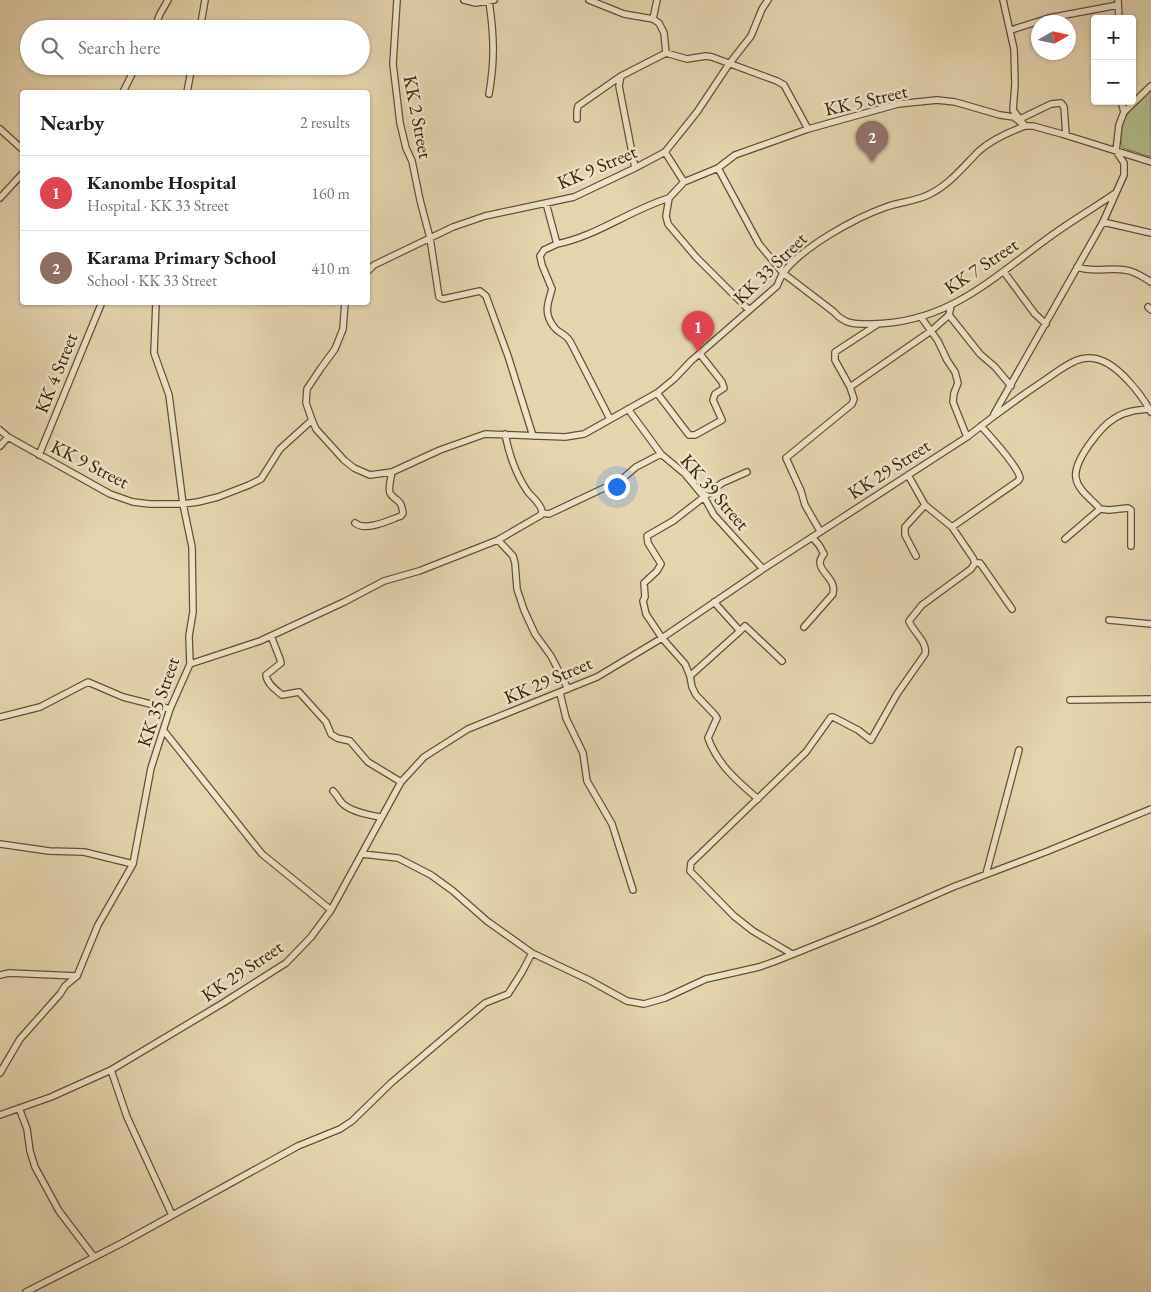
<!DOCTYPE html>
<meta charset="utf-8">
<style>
body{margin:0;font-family:"EB Garamond",serif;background:#f2f2f2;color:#202124}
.controls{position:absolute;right:15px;top:15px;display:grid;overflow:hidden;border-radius:5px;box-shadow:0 1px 4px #0004}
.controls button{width:45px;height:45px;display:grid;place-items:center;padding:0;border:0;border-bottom:1px solid #e0e0e0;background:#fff;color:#202124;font:25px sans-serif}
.compass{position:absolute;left:1031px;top:15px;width:45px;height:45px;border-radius:50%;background:#fff;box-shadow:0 1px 4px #0004;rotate:81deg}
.you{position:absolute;left:616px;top:486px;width:18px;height:18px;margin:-12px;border:4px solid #fff;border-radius:50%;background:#1a73e8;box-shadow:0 0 0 8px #1a73e833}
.badge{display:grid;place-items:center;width:32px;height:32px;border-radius:50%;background:#0f766e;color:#fff;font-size:16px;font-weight:700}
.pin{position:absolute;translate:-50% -41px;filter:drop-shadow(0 1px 2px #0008)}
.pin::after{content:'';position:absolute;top:26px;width:18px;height:15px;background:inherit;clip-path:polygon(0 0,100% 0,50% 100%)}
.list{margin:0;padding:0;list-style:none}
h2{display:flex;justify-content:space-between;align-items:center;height:65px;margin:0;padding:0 20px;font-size:21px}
h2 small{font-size:16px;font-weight:400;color:#757577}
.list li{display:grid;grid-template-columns:32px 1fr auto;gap:15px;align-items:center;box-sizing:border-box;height:75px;padding:0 20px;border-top:1px solid #e0e0e0}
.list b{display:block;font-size:19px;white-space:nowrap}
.list p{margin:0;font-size:16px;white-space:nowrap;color:#757577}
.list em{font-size:16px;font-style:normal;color:#757577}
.icon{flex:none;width:28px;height:28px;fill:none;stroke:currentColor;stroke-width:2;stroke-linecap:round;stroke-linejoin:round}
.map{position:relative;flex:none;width:1151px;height:1292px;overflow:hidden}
.search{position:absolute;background:#fff;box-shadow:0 1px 4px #0004;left:20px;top:20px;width:350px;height:55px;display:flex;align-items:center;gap:12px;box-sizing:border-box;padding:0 18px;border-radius:28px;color:#757577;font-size:19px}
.panel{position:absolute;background:#fff;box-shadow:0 1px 4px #0004;left:20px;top:90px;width:350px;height:215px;border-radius:5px}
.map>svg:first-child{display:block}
.green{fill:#b0be8d;stroke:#74724c}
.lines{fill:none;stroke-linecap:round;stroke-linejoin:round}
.street-casing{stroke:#645133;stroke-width:8}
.street{stroke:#ede4cb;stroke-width:5.5}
.labels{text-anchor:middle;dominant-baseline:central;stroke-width:5;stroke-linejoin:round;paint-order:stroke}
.street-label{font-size:19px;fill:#39250a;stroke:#ede4cb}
</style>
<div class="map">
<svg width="1151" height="1292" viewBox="0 0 1151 1292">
<rect width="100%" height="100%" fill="#e4d5af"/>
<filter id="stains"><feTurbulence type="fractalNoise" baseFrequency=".004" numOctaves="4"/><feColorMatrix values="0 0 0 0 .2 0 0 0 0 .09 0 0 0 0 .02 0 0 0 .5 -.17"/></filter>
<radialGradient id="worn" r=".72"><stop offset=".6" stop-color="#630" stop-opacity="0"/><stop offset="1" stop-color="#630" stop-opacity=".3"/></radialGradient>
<!-- green -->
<path class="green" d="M1151,90V157L1123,148C1120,143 1121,139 1121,133C1123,112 1137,104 1151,90Z"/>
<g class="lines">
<defs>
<path id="street" d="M397,0L393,64L400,123L406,148L412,161L420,200L430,238L439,297L443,299L480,291L486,296L508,356L533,436
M464,0L476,3L494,0
M589,0L624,14L653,19L659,23L664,33L666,53L687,59L706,56L712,57L777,81L784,85L808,129
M1118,0L1119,19
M653,19L657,0
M154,29L160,14L168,0
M200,29L205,0
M1011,30L1049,18L1118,5
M123,92L136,66
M187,92L192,66
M489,94C495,60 494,35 489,1
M1121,101L1124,112
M577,119V111L578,106L621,76
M1020,119L1051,104L1061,103L1064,107L1066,135
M0,129L22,149
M665,152L684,182L718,168L735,155L808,129L898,104L937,100L955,102L1000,115L1014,117L1025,126H1033L1062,134L1151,162
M635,168L619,86L621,76L666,53
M718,168L759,244L783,273L834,312C845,325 856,324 872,324C946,323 988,282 1044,241C1066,224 1091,210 1114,194
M684,182L669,198L666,216L668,224L696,257L749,310
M0,198L22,174
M546,203L557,244C597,236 630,210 669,198
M1103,222L1151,233
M557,244L544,250L540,256L542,265L552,289C548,303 543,313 554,327C559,334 566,333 571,343L610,419
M1077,267C1093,273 1109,267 1125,270C1135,271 1143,277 1151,282
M368,271L374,265L453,227L485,216L574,197L635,168L665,152L697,112L729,64L751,36L762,9L768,0
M1004,272L1035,314L1046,324
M951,306L949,315L980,354L995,367L1011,386
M1148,307L1151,310
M921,317L938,341L947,360L955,372L958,383L954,393L953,402L967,437
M850,387L931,331L949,315
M657,393L689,435H695L722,420L713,400L715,394L724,388L722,382L700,354
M628,409L661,454L685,474L704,497L714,515L763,569
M994,414L1103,222L1124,175V163L1116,151L1119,125L1124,112L1151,86
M312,420L316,429L344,460L354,468L370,475L392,472L440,450L485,434L565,437L584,434L657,393L674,379L691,361L777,286C779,281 781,276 784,272C804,246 855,218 886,207C900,202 917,201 930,194C950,184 963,167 979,151C992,139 1009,132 1025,126L1013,110L1015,84L1014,49L1003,0
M0,430L8,437L110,494L133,502L150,504H183L198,502L218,497L249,485L261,479L280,449L312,420L306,403L307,389L321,368L335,349L343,329L345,302
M0,446L8,437
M39,455L102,302
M747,472L722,483L673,521L647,536L648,543L661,564L657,571L644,583L645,597L643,601L646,614L662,638L685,664L690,676L692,687L696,695L715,715L717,718L708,738C718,765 737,781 758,799
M542,513L549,514L621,480L636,467L661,454
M355,523C366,532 389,520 401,516L403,513C401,497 395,502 390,493C388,488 391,478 392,472
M952,527L1018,481L1020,478C1018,466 990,436 981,426
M820,531L805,505L801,491L786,458L852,404L854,399L850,387L835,360V352L878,324
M1065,539L1100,509
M498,540L513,556L515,563L517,589L524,610L535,634L551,656L568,689
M1131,546V510L1128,508L1109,510L1100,509C1092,499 1078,491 1076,478C1073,461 1101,426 1115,418C1126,411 1137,410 1149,409
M916,556L905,535V527L925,505
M975,563H980L1012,609
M1109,620L1151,624
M804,627L833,594C833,592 834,588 833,586C831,575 812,567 824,554L819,545L812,537
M740,631L745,626L782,661
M271,636L280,659L281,663L266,675C267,684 276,690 282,695L299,692L326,722L331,734L337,738L350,741L368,762L401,782
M190,664L260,641L344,602L384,581L419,571L498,540L541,515L542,511C540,503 533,498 528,492C516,475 509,454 505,434
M690,676L740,631L714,602
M560,693L566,718L583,753L587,781L612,824L633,890
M1070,700L1151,699
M0,717L40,707L88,682L123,697L170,709
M164,731L262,854L331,910
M333,791C337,795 339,800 343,804C352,812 369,815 380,817
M0,844L49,851L84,852L133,864
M986,874L1019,750
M532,953L589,980L627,1001L644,1004L665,998L706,979L759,967L776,961L873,922L953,887L1048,851L1151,809
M792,954L753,931L734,916L690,871L691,863L806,752L831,717H833L858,730L871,740L897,694L925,654C928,642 913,632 909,621L922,605L971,569L975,563L973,558L952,527L925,505L908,475
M0,975L9,973L77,976
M111,1070L127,1117L172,1215
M0,1073L20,1039L60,994L65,986L77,976L98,925L133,864L151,768L170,709L190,664L189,636L193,612L192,547L183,504L169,395L154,353L156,302
M19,1108L27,1129L30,1151L35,1167L59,1211L94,1257
M0,1115L51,1097L111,1070L223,1003L286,963L311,937L331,910L401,782L424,757L468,729L597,677L662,638L763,569L967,437C992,417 1018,398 1045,380C1056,373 1068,362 1081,359C1086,358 1093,358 1097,359C1118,364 1141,394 1151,412
M26,1292L122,1243L298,1146L340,1129L352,1121L391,1083L485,1003L508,994L522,972L532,953L487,921L453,891L431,875L398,858L362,854"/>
</defs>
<!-- street casing -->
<use href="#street" class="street-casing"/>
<!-- street -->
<use href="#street" class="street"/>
</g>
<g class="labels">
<!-- street labels -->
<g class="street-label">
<text transform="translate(866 100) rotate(-13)">KK 5 Street</text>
<text transform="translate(418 117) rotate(79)">KK 2 Street</text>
<text transform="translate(597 167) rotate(-23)">KK 9 Street</text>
<text transform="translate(981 266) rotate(-34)">KK 7 Street</text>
<text transform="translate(770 268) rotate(-44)">KK 33 Street</text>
<text transform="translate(56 373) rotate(-68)">KK 4 Street</text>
<text transform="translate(90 464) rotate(27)">KK 9 Street</text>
<text transform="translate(889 469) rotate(-33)">KK 29 Street</text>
<text transform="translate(715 492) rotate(49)">KK 39 Street</text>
<text transform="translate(548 680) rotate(-23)">KK 29 Street</text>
<text transform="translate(158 702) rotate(-71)">KK 35 Street</text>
<text transform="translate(242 971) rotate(-34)">KK 29 Street</text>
</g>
</g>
<rect width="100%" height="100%" filter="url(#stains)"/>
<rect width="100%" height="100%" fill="url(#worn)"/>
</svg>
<div class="controls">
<button>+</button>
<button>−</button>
</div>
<svg class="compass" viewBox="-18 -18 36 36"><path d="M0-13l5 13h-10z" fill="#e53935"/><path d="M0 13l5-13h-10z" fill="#757577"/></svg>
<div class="you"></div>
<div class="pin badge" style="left:698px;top:352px;background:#e0444e">1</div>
<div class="pin badge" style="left:872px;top:162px;background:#8d6e63">2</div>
<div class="search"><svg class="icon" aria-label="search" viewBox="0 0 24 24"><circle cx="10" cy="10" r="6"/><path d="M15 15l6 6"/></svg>Search here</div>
<section class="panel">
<h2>Nearby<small>2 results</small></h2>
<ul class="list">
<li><span class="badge" style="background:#e0444e">1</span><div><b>Kanombe Hospital</b><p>Hospital · KK 33 Street</p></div><em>160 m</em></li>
<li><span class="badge" style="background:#8d6e63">2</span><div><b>Karama Primary School</b><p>School · KK 33 Street</p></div><em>410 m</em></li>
</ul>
</section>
</div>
